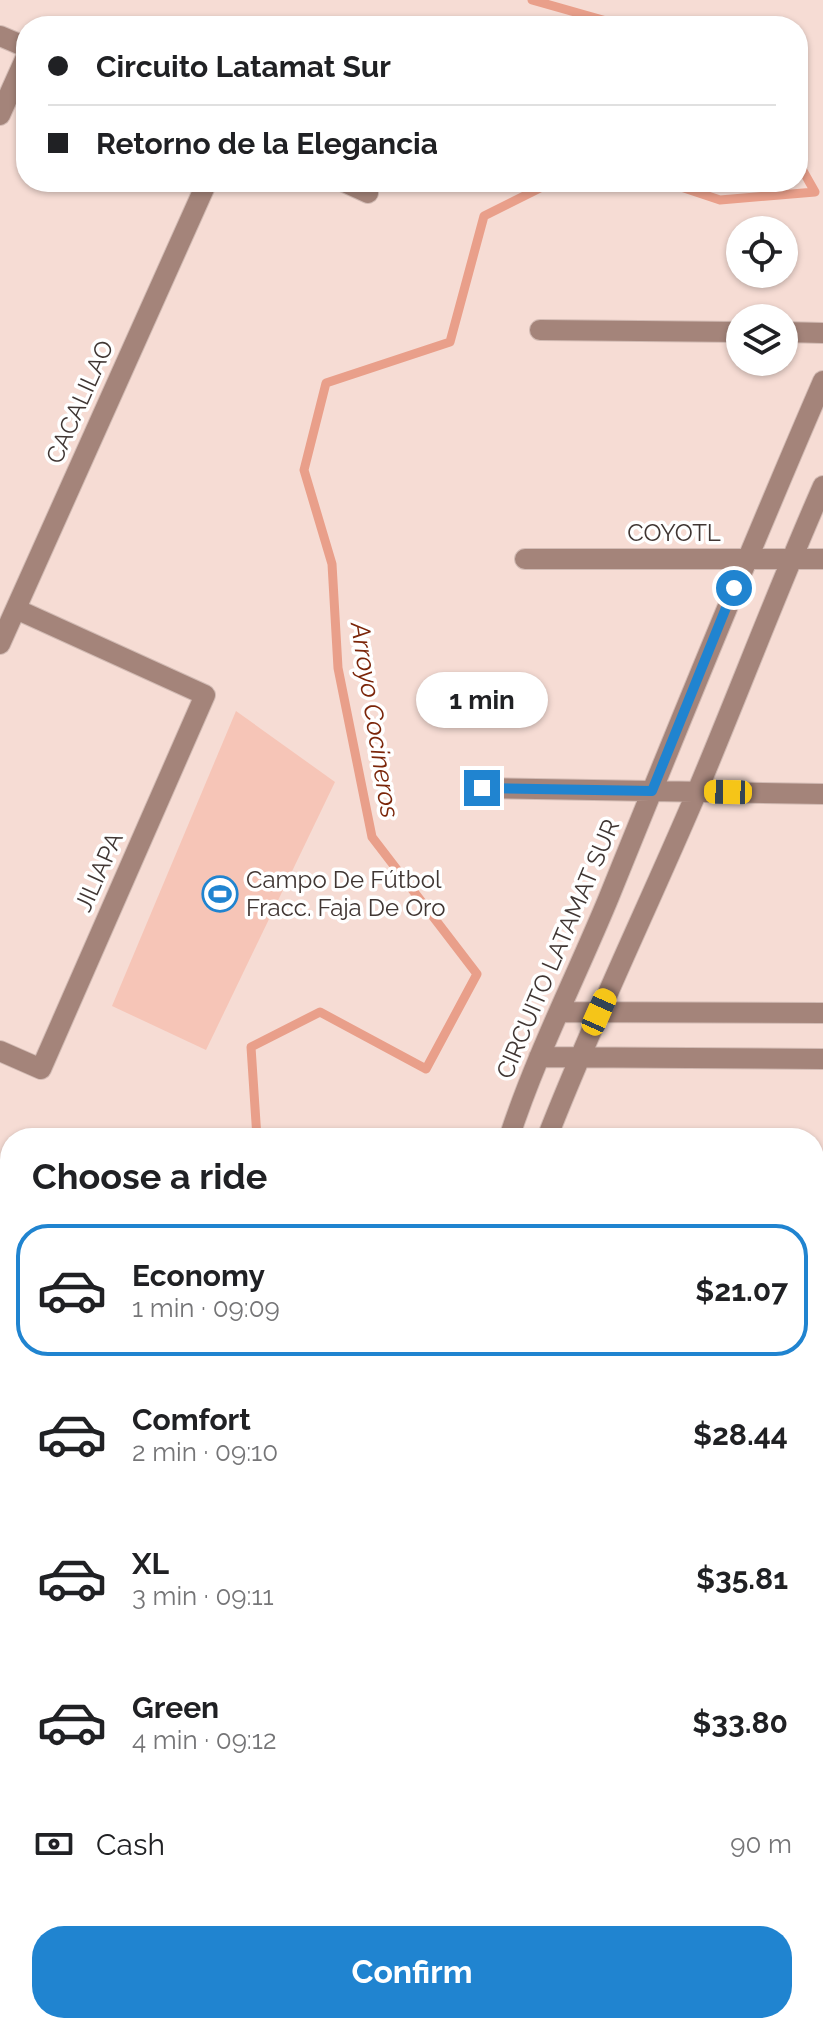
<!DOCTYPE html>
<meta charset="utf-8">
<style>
body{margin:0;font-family:Raleway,sans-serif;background:#f2f2f2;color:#202124;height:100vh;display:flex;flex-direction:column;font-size:30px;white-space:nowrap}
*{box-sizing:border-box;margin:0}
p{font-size:26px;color:#757577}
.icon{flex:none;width:44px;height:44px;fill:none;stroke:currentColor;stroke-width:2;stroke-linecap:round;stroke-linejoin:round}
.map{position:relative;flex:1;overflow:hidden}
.panel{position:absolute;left:0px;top:1128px;width:824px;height:906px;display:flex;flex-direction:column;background:#fff;border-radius:32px 32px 0 0;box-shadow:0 2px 6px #0004}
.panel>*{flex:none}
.guide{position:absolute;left:16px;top:16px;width:792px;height:176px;border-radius:32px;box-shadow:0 2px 6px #0004;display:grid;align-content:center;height:176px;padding:0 32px;background:#fff}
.fabs{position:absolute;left:726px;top:216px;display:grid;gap:16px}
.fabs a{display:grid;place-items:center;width:72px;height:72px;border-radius:50%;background:#fff;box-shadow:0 2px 6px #0004;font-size:40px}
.end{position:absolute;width:36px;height:36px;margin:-18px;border:10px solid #2084d0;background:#fff;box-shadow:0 0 0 4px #fff}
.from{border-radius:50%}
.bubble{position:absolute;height:56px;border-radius:28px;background:#fff;box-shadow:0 2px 6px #0004;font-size:26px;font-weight:700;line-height:56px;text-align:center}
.car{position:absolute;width:24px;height:48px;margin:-24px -12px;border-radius:10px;box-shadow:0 0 6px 2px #0007;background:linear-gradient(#f5c518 24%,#345 0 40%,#f5c518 0 76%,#345 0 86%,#f5c518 0)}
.guide b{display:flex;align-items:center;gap:28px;height:76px;font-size:30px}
.guide b+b{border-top:2px solid #e0e0e0}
.guide i{width:20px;height:20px;background:#202124}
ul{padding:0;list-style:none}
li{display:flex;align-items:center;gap:24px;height:132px;margin:0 16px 12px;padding:0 16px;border:4px solid transparent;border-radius:32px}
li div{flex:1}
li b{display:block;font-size:30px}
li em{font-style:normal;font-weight:700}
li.selected{border-color:#2084d0}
li>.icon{width:72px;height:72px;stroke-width:1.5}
h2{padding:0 32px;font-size:36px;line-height:96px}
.pay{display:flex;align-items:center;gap:20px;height:88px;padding:0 32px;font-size:30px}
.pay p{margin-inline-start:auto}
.action{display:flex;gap:16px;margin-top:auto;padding:16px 32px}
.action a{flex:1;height:92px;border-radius:32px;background:#2084d0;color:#fff;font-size:32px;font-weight:700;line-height:92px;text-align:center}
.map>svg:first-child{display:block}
</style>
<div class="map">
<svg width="823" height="2033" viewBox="0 0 823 2033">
<rect width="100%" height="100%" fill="#f6dcd4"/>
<path fill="#f6c5b7" d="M 236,711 L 335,782 L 206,1050 L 112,1006 Z"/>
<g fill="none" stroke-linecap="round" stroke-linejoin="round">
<path stroke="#e99f8a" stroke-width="9" d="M 532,0 L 624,26
M 666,182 L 720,200 L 815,192 L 798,162
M 257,1138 L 251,1047 L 320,1012 L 426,1069 L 477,974 L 372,837 L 338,668 L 332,564 L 304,470 L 326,383 L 450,342 L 484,216 L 552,182
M 120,2033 L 123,2024"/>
<defs>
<path id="minor" d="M 0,36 L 26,47
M 0,115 L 26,57
M 344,182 L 368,193
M 540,330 L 740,332
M 784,332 L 823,333
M 525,559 L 823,559
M 0,644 L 207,182
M 482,788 L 823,794
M 559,1012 L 823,1013
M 0,1051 L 41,1069 L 205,695 L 16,609
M 539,1057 L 823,1059
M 509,1138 C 536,1055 576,977 609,897 C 679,724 749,552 823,381
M 547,1138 C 592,1022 647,909 696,794 C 739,692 778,588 823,486
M 0,1277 L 10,1282
M 814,1287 L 823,1287
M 0,1501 L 10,1506
M 814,1520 L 823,1520
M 814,1740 L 823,1740
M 814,1986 L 823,1986
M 329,2033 L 330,2024
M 362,2033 L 363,2024"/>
</defs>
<use href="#minor" stroke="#d2bbb4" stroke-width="22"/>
<use href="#minor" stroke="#a4847a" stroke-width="20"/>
</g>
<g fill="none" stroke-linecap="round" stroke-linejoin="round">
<path stroke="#2084d0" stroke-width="10" d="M 482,788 L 652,791 L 734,588"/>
</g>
<defs>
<symbol id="stadium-ring" viewBox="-11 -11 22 22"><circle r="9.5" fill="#fff" stroke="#2084d0" stroke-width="1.5"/><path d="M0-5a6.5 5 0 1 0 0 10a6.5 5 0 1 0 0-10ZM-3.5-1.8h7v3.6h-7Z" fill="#2084d0"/></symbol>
</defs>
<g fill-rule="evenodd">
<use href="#stadium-ring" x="200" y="874" width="40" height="40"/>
</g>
<g text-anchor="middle" stroke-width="7" stroke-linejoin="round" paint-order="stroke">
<g font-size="24" fill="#403633" stroke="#fff">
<text transform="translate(80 402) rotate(-66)" y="8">CACALILAO</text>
<text x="674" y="541">COYOTL</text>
<text transform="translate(99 872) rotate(-66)" y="8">JILIAPA</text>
<text transform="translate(558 949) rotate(-67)" y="8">CIRCUITO LATAMAT SUR</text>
</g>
<g font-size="24" fill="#403633" stroke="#fff" text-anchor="start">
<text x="246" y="888">Campo De Fútbol<tspan x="246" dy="28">Fracc. Faja De Oro</tspan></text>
</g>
<g font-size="26" font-style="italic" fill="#7b2509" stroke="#fff">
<text transform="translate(375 720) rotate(81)" y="9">Arroyo Cocineros</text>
</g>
</g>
</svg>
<div class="fabs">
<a><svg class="icon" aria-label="locate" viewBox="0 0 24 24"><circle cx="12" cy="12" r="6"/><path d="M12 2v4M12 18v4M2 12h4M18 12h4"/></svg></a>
<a><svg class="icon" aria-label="layers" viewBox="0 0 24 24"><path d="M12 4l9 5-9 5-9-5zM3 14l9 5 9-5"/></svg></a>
</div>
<i class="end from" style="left:734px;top:588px"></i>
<i class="end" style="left:482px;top:788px"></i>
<div class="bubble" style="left:416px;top:672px;width:132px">1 min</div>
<i class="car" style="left:728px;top:792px;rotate:271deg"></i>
<i class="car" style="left:599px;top:1012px;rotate:24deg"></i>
<div class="guide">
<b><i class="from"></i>Circuito Latamat Sur</b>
<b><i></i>Retorno de la Elegancia</b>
</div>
<section class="panel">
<h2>Choose a ride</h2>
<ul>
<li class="selected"><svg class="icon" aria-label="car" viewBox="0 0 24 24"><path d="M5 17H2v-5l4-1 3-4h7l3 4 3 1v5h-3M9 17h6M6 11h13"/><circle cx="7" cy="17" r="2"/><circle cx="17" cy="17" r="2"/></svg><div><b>Economy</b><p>1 min · 09:09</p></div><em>$21.07</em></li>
<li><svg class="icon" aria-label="car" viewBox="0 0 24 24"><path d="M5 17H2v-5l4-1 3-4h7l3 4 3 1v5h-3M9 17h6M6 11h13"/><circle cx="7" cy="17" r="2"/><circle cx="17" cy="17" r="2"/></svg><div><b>Comfort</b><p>2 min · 09:10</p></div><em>$28.44</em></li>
<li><svg class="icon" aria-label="car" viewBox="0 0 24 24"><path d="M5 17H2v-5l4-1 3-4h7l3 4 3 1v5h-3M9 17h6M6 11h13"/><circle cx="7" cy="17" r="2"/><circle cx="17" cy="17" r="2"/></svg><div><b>XL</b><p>3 min · 09:11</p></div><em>$35.81</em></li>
<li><svg class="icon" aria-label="car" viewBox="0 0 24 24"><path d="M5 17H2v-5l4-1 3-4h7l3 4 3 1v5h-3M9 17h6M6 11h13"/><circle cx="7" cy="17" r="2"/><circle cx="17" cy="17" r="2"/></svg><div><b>Green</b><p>4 min · 09:12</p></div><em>$33.80</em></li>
</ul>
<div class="pay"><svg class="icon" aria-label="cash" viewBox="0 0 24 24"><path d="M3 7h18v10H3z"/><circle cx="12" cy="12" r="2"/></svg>Cash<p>90 m</p></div>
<div class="action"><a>Confirm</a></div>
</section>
</div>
